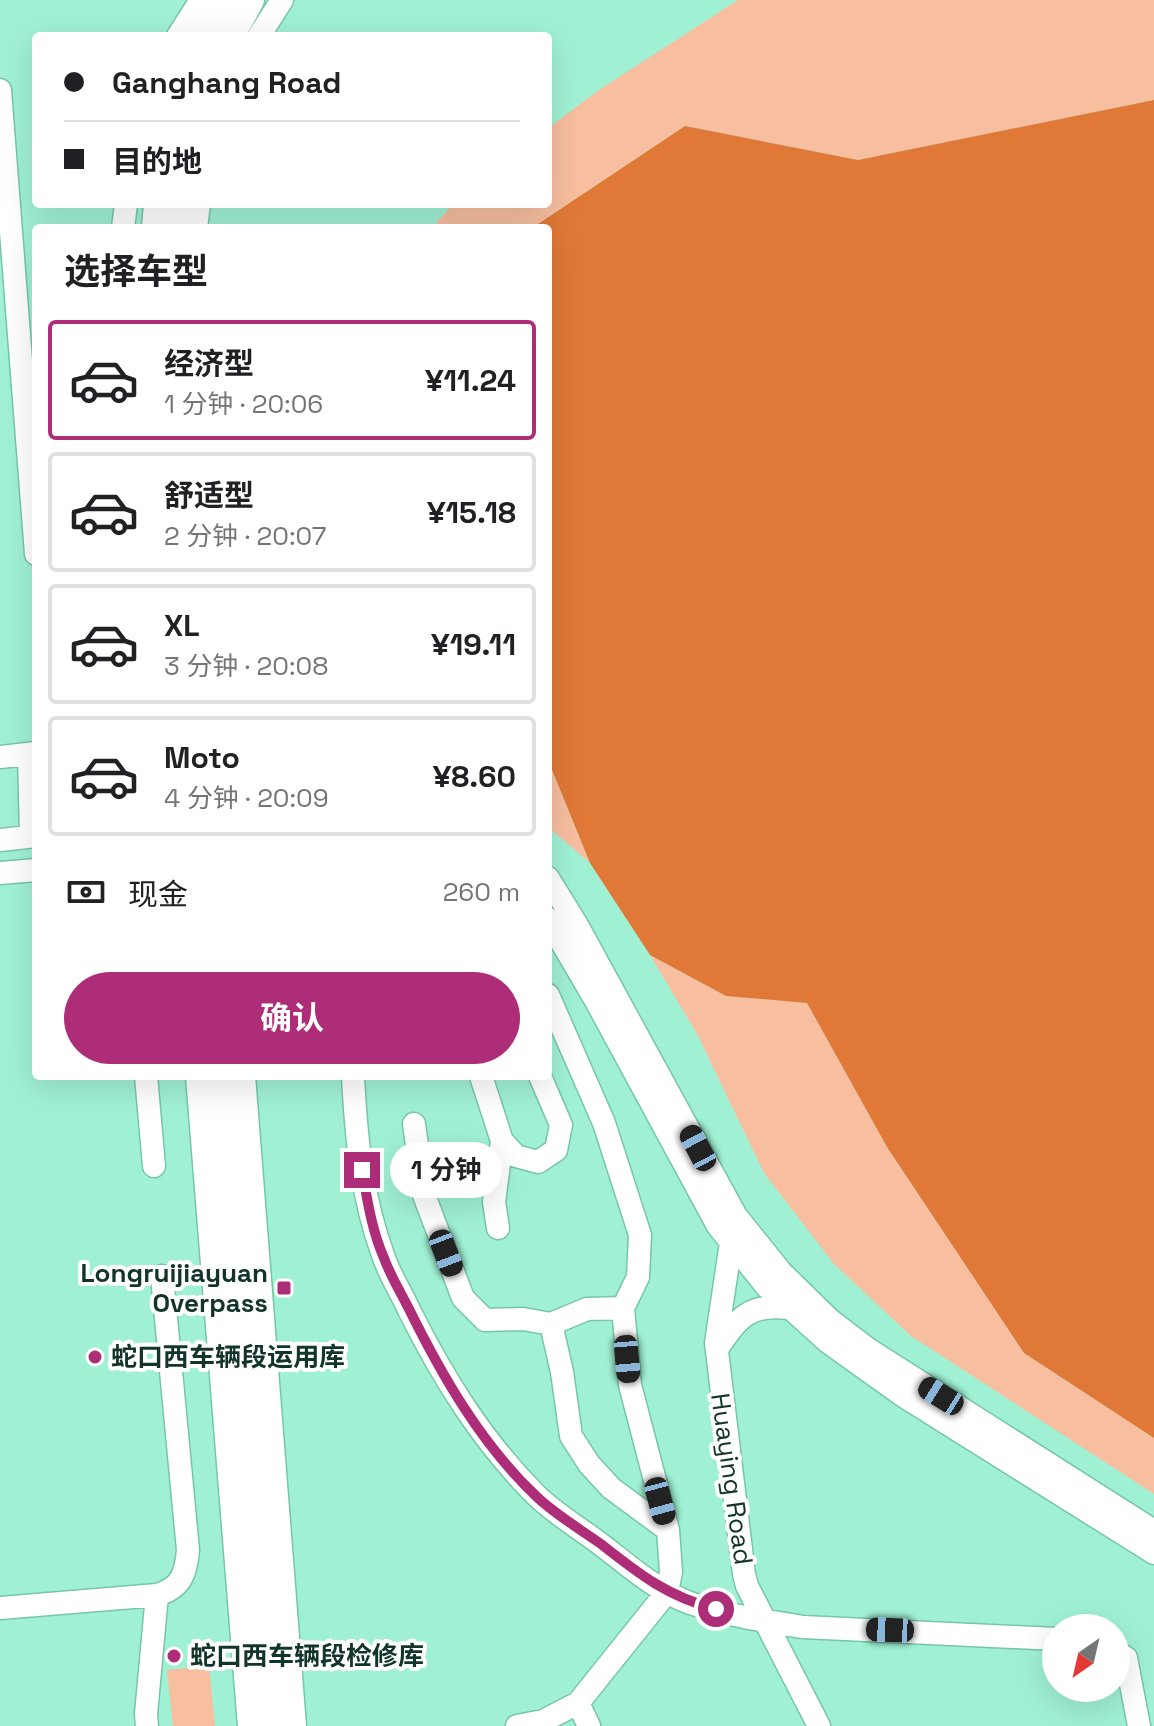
<!DOCTYPE html>
<html lang="zh">
<meta charset="utf-8">
<style>
body{margin:0;font-family:"Space Grotesk","Noto Sans SC",sans-serif;background:#f2f2f2;color:#202124;height:100vh;display:flex;flex-direction:column;font-size:30px;white-space:nowrap}
*{box-sizing:border-box;margin:0}
p{font-size:26px;color:#757577}
.icon{flex:none;width:44px;height:44px;fill:none;stroke:currentColor;stroke-width:2;stroke-linecap:round;stroke-linejoin:round}
.map{position:relative;flex:1;overflow:hidden}
.panel{position:absolute;left:32px;top:224px;width:520px;height:856px;display:flex;flex-direction:column;background:#fff;border-radius:8px;box-shadow:0 8px 32px #0002}
.panel>*{flex:none}
.banner{position:absolute;left:32px;top:32px;width:520px;height:176px;border-radius:8px;box-shadow:0 8px 32px #0002;display:grid;align-content:center;height:176px;padding:0 32px;background:#fff}
.needle{width:52px;rotate:214deg}
.fabs{position:absolute;left:1042px;top:1614px;display:grid;gap:16px}
.fabs a{display:grid;place-items:center;width:88px;height:88px;border-radius:50%;background:#fff;box-shadow:0 8px 32px #0002;font-size:40px}
.end{position:absolute;width:36px;height:36px;margin:-18px;border:10px solid #ae2d78;background:#fff;box-shadow:0 0 0 4px #fff}
.from{border-radius:50%}
.bubble{position:absolute;height:56px;border-radius:28px;background:#fff;box-shadow:0 8px 32px #0002;font-size:26px;font-weight:700;line-height:56px;text-align:center}
.car{position:absolute;width:24px;height:48px;margin:-24px -12px;border-radius:10px;box-shadow:0 0 6px 2px #0007;background:linear-gradient(#222 24%,#8ab4d8 0 40%,#222 0 76%,#8ab4d8 0 86%,#222 0)}
.banner b{display:flex;align-items:center;gap:28px;height:76px;font-size:30px}
.banner b+b{border-top:2px solid #e0e0e0}
.banner i{width:20px;height:20px;background:#202124}
ul{padding:0;list-style:none}
li{display:flex;align-items:center;gap:24px;height:120px;margin:0 16px 12px;padding:0 16px;border:4px solid #e0e0e0;border-radius:8px}
li div{flex:1}
li b{display:block;font-size:30px}
li em{font-style:normal;font-weight:700}
li.on{border-color:#ae2d78}
li>.icon{width:72px;height:72px;stroke-width:1.5}
h2{padding:0 32px;font-size:36px;line-height:96px}
.pay{display:flex;align-items:center;gap:20px;height:88px;padding:0 32px;font-size:30px}
.pay p{margin-inline-start:auto}
.primary-button{display:flex;gap:16px;margin-top:auto;padding:16px 32px}
.primary-button a{flex:1;height:92px;border-radius:48px;background:#ae2d78;color:#fff;font-size:32px;font-weight:700;line-height:92px;text-align:center}
.map>svg:first-child{display:block}
</style>
<div class="map">
<svg width="1154" height="1726" viewBox="0 0 1154 1726">
<rect width="100%" height="100%" fill="#a0f1d4"/>
<path fill="#f7be9f" d="M 738,0 L 1154,0 L 1154,100 L 858,160 L 685,126 L 532,228 L 432,228 L 453,204 L 548,204 L 548,128 L 599,90 Z
M 548,760 L 590,863 L 548,827 Z
M 650,955 L 726,996 L 807,1003 L 887,1147 L 1024,1353 L 1154,1438 L 1154,1494 L 911,1336 L 834,1264 L 764,1173 L 697,1034 Z
M 209,1666 L 215,1726 L 173,1726 L 167,1670 Z"/>
<path fill="#e07837" d="M 1154,100 L 1154,1438 L 1024,1353 L 887,1147 L 807,1003 L 726,996 L 650,955 L 590,863 L 548,760 L 548,228 L 532,228 L 685,126 L 858,160 Z"/>
<g fill="none" stroke-linecap="round" stroke-linejoin="round">
<defs>
<path id="minor" d="M 178,36 L 201,0
M 259,36 L 282,0
M 0,90 L 36,554
M 123,228 L 126,204
M 196,228 L 199,204
M 29,754 L 31,836
M 0,757 L 36,753
M 0,840 L 36,836
M 0,873 L 36,870
M 548,878 L 577,925 L 736,1216 L 781,1272 L 830,1320 L 868,1349 L 1154,1531
M 548,919 L 596,1001 L 718,1226 L 767,1287 L 828,1342 L 905,1397 L 1154,1553
M 146,1076 L 154,1166
M 197,1076 L 249,1726
M 353,1076 C 356,1137 362,1198 383,1255 C 389,1274 401,1292 409,1310 C 443,1378 482,1441 536,1495 C 554,1513 578,1527 599,1543 C 627,1564 656,1591 690,1603 C 726,1615 765,1621 803,1627 L 1056,1639
M 481,1076 L 502,1141 L 516,1156 L 538,1162 L 556,1150 L 561,1125 L 540,1076
M 414,1124 L 424,1195 L 463,1298 L 485,1320 L 523,1319 L 551,1324 L 562,1372 L 571,1436 L 589,1464 L 611,1488 L 668,1530
M 498,1228 L 494,1202 L 502,1141
M 732,1236 L 716,1343 L 744,1574 L 747,1586 L 819,1726
M 551,1324 L 587,1309 L 623,1308
M 717,1349 C 738,1318 749,1303 789,1308
M 0,1608 L 157,1595 C 181,1588 186,1574 188,1550 L 162,1276
M 1116,1652 L 1126,1658 L 1139,1726
M 578,1703 L 589,1726
M 147,1726 L 146,1714 L 157,1595
M 517,1726 L 543,1721 L 578,1703 L 667,1592 L 671,1572 L 668,1530 L 630,1385 L 623,1308 L 638,1277 L 640,1235 L 604,1123 L 548,995"/>
<path id="major" d="M 203,36 L 222,0
M 230,36 L 250,0
M 156,228 L 158,204
M 177,228 L 180,204
M 214,1076 L 269,1726
M 241,1076 L 292,1726"/>
</defs>
<use href="#minor" stroke="#76c6aa" stroke-width="25"/>
<use href="#major" stroke="#76c6aa" stroke-width="31"/>
<use href="#minor" stroke="#fff" stroke-width="22"/>
<use href="#major" stroke="#fff" stroke-width="28"/>
</g>
<g fill="none" stroke-linecap="round" stroke-linejoin="round">
<path stroke="#ae2d78" stroke-width="10" d="M 362,1170 C 367,1199 372,1231 384,1258 C 390,1275 400,1291 408,1307 C 442,1376 481,1444 537,1497 C 556,1515 580,1529 601,1544 C 639,1574 668,1597 716,1609"/>
</g>
<g fill="#ae2d78" stroke="#fefefe" stroke-width="3">
<rect x="276" y="1280" width="16" height="16" rx="4"/>
<circle cx="95" cy="1357" r="8"/>
<circle cx="174" cy="1656" r="8"/>
</g>
<g text-anchor="middle" stroke-width="8" stroke-linejoin="round" paint-order="stroke">
<g font-size="26" font-weight="bold" fill="#12342a" stroke="#fefefe" text-anchor="start">
<text x="268" y="1282" text-anchor="end">Longruijiayuan<tspan x="268" dy="30">Overpass</tspan></text>
<text x="111" y="1366">蛇口西车辆段运用库</text>
<text x="190" y="1665">蛇口西车辆段检修库</text>
</g>
<g font-size="26" fill="#12342a" stroke="#fefefe">
<text transform="translate(732 1479) rotate(82)" y="9">Huaying Road</text>
</g>
</g>
</svg>
<div class="fabs">
<a><svg class="needle" viewBox="-14 -14 28 28"><path d="M0-13l5 13h-10z" fill="#e53935"/><path d="M0 13l5-13h-10z" fill="#757577"/></svg></a>
</div>
<i class="end from" style="left:716px;top:1609px"></i>
<i class="end" style="left:362px;top:1170px"></i>
<div class="bubble" style="left:390px;top:1142px;width:112px">1 分钟</div>
<i class="car" style="left:698px;top:1148px;rotate:332deg"></i>
<i class="car" style="left:446px;top:1253px;rotate:159deg"></i>
<i class="car" style="left:627px;top:1359px;rotate:175deg"></i>
<i class="car" style="left:941px;top:1396px;rotate:302deg"></i>
<i class="car" style="left:660px;top:1501px;rotate:165deg"></i>
<i class="car" style="left:890px;top:1630px;rotate:272deg"></i>
<div class="banner">
<b><i class="from"></i>Ganghang Road</b>
<b><i></i>目的地</b>
</div>
<section class="panel">
<h2>选择车型</h2>
<ul>
<li class="on"><svg class="icon" aria-label="car" viewBox="0 0 24 24"><path d="M5 17H2v-5l4-1 3-4h7l3 4 3 1v5h-3M9 17h6M6 11h13"/><circle cx="7" cy="17" r="2"/><circle cx="17" cy="17" r="2"/></svg><div><b>经济型</b><p>1 分钟 · 20:06</p></div><em>¥11.24</em></li>
<li><svg class="icon" aria-label="car" viewBox="0 0 24 24"><path d="M5 17H2v-5l4-1 3-4h7l3 4 3 1v5h-3M9 17h6M6 11h13"/><circle cx="7" cy="17" r="2"/><circle cx="17" cy="17" r="2"/></svg><div><b>舒适型</b><p>2 分钟 · 20:07</p></div><em>¥15.18</em></li>
<li><svg class="icon" aria-label="car" viewBox="0 0 24 24"><path d="M5 17H2v-5l4-1 3-4h7l3 4 3 1v5h-3M9 17h6M6 11h13"/><circle cx="7" cy="17" r="2"/><circle cx="17" cy="17" r="2"/></svg><div><b>XL</b><p>3 分钟 · 20:08</p></div><em>¥19.11</em></li>
<li><svg class="icon" aria-label="car" viewBox="0 0 24 24"><path d="M5 17H2v-5l4-1 3-4h7l3 4 3 1v5h-3M9 17h6M6 11h13"/><circle cx="7" cy="17" r="2"/><circle cx="17" cy="17" r="2"/></svg><div><b>Moto</b><p>4 分钟 · 20:09</p></div><em>¥8.60</em></li>
</ul>
<div class="pay"><svg class="icon" aria-label="cash" viewBox="0 0 24 24"><path d="M3 7h18v10H3z"/><circle cx="12" cy="12" r="2"/></svg>现金<p>260 m</p></div>
<div class="primary-button"><a>确认</a></div>
</section>
</div>
